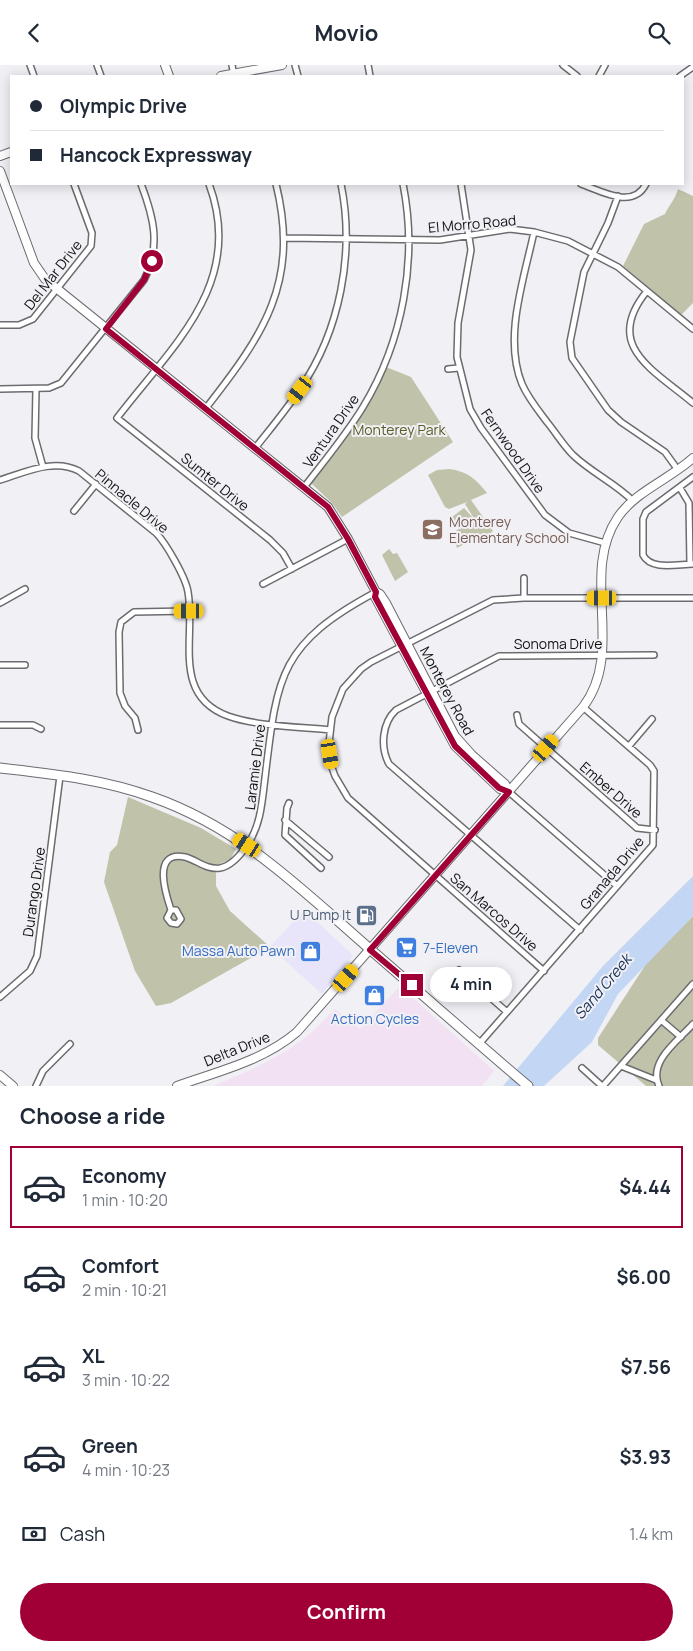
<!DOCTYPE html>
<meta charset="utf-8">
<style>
body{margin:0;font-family:Manrope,sans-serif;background:#f2f2f3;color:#1f2937;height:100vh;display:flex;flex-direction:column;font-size:19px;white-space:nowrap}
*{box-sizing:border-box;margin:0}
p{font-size:16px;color:#747a83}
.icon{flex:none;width:28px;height:28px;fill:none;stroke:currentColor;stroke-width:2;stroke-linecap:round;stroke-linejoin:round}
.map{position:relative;height:1021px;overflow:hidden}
.details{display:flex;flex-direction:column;background:#fff;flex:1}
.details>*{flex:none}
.guide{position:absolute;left:10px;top:10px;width:674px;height:110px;border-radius:0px;box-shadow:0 2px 12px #0003;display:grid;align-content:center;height:110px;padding:0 20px;background:#fff}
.end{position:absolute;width:22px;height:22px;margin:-11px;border:6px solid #a10037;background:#fff;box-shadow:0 0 0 2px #fff}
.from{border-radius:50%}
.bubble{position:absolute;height:35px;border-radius:18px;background:#fff;box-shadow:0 2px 12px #0003;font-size:16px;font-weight:700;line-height:35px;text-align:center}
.car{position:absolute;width:15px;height:30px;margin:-15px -8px;border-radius:6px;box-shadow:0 0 4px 1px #0007;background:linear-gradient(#f5c518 24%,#345 0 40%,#f5c518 0 76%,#345 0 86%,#f5c518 0)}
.guide b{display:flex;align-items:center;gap:18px;height:48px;font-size:19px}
.guide b+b{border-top:1px solid #e0e1e3}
.guide i{width:12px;height:12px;background:#1f2937}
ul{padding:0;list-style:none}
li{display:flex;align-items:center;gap:15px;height:82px;margin:0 10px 8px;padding:0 10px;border:2px solid transparent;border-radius:0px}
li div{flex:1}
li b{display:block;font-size:19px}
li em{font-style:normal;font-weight:700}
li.on{border-color:#a10037}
li>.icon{width:45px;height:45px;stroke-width:1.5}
h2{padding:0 20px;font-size:22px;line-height:60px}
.pay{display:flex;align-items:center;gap:12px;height:55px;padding:0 20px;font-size:19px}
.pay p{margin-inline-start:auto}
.cta{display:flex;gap:10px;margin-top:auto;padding:10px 20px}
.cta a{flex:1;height:58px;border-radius:30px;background:#a10037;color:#fff;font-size:20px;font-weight:700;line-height:58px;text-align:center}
header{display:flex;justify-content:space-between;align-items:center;height:65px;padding:0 20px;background:#fff;font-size:22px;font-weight:700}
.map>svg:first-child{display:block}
</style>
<header><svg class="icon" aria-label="back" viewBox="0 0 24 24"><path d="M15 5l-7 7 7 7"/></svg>Movio<svg class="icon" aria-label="search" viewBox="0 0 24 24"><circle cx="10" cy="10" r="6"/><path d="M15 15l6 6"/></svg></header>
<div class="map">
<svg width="693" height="1021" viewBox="0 0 693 1021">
<rect width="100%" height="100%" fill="#f0f0f5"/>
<path fill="#e8e4fa" d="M 304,845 L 353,890 L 322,929 L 270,882 Z"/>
<path fill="#f2e1f2" d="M 400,921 L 494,1006 L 482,1021 L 214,1021 L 255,1003 L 288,985 L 310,969 L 335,944 L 360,964 Z"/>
<path fill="#c1c2aa" d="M 678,124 L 693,131 L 693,238 L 681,250 L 623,201 L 644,159 L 665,149 C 669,140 675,135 678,124 Z
M 386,302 L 411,312 L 453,377 L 342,452 L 332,438 L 312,419 L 312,416 L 356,360 Z
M 449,404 C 467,406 476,414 487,428 L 471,435 L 493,466 L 487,471 L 483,469 L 457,483 L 452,469 L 460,463 L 452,452 L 464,443 L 475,455 L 465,439 L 467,437 L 449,444 L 445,442 L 428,410 L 437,405 Z
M 389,484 L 393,489 L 397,488 L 408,507 L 395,516 L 382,490 Z
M 128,732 L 201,763 L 236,784 L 230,795 L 216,800 L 216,821 L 230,846 L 270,882 L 171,938 L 156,941 L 135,906 L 104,817 L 110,787 L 117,780 Z
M 693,851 L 693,1021 L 646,1021 L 598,980 L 598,973 L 648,896 Z"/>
<path fill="#c3d7f4" d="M 693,811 L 693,851 L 618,929 L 592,977 L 544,1021 L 503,1021 L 603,901 Z"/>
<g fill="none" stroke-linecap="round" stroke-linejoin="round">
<defs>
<path id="street" d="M 30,0 L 34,11
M 97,0 L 101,11
M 232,0 L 234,11
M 295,0 L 298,11
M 368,0 L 370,11
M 563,0 L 577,11
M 599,11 L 605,0
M 680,11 L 693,2
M 209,119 C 246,218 172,281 117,353 L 270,475 L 283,488 L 292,504
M 461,119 L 471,185 L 458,258 L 457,292 L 470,344 L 481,363 L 545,450 L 569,468 L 605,478
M 581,119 C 601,126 633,145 646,119
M 618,131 L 608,158 L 584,207 L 570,277 L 572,293 L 608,345 L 621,357 L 665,387 L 678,405
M 534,167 C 524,214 503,273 522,319 C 528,333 538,345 547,357 C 556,368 563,380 573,390 C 592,408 615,418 633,436
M 284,173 L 440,175 L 510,164 L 534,167 L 568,176 L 618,202 L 693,264
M 647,226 C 602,281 654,305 693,338
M 0,260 L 19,260 L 33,254 L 91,181 L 92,168 L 74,119
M 448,304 L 459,303
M 0,324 L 49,323 L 61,318 L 144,215 C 161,181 154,153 141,119
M 36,324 L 35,373 L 43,402
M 206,343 C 264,269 300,217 276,119
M 256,382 C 271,363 287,344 300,324 C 340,266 355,188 341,119
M 693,412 L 646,447 L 643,454 L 643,490 C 651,506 678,499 693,499
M 0,415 C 26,407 54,393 79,406 L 156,468 C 166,478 186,513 188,527 C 196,572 171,630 228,651 C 255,661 301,662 330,665
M 305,421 C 325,395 346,370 363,342 C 403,276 418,194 403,119
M 680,423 L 689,438 L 690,499
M 74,446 L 96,419
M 524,513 L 524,533
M 263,519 L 348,474
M 0,538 L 25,524
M 0,600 L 25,600
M 517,650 L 519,659 L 637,763 L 655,765
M 0,660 L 33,660 L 41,664
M 138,665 L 135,653 L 125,641 L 120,628 L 119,567 L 121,557 L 134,547 L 189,546
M 629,681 L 652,654
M 509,727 L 617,821
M 289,738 L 287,743 L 285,770 L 321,803
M 285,755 L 329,792
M 171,845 L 167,853 L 171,858 L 177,859 L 181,854 L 176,845 L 171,845 C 166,830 151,785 185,792 C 197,795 206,805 220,803 C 232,801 242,788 248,779 C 261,759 262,737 265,713 C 277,611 279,579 376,527
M 580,865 L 389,699 C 380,682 382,658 396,645 L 499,591 L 654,590
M 459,905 L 507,947
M 544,906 L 348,733 L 335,711 L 331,700 L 329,678 L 332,652 L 343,624 L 361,604 L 371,597 L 493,535 L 524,533 L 693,533
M 0,932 L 30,906 L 37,891 L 60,711
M 661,955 L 681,972
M 479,979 L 653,780 L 654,706 L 650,700 L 583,642
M 621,1001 L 656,1015
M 582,1003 L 602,1021
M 36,1021 L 43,1006 L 70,979
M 603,1021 L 693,919
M 659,1021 C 648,996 678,976 693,959"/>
<path id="secondary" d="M 165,0 L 169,11
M 221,11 L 282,0
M 0,91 L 11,87
M 0,106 L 34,198 L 45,214 L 328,442 L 348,474 L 376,527 L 375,532 L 455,681 L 500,724 L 509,727
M 376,527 L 380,529 L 386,538 L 455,671 L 472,690 L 505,719 L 509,727
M 0,1010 L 13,1021
M 177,1021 C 219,1006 263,996 297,967 L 583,642 C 626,586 579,509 618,452 C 636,426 670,414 693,393"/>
<path id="primary" d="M 0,703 C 52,709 103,714 152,732 C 241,763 301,824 371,885 C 423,930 475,976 528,1021"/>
</defs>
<use href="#street" stroke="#6c6c70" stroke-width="8"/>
<use href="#secondary" stroke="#6c6c70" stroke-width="10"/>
<use href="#primary" stroke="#6c6c70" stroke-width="11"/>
<use href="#street" stroke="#fff" stroke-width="5"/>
<use href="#secondary" stroke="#fff" stroke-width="8"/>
<use href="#primary" stroke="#fff" stroke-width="9"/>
</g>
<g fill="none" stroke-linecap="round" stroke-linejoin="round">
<path stroke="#a10037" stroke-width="6" d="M 152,196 L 144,215 L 106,264 L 328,442 L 348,474 L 376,527 L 375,532 L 455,681 L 499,723 L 509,727 L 370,885 L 412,920"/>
</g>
<defs>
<symbol id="school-square" viewBox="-11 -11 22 22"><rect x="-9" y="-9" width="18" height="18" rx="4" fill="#8d6e63" stroke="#f0f0f5"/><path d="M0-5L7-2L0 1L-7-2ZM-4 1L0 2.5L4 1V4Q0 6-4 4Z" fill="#fff"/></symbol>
<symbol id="fuel-square" viewBox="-11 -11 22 22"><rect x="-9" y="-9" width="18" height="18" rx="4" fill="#5c6f8a" stroke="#f0f0f5"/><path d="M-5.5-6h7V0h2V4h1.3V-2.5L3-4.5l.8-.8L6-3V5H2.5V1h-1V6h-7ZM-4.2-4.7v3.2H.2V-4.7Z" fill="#fff"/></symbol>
<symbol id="supermarket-square" viewBox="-11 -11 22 22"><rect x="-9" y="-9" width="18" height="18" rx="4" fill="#3f7fe0" stroke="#f0f0f5"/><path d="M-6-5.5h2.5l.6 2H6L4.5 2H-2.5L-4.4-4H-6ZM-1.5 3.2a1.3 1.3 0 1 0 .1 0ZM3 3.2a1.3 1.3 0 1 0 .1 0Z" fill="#fff"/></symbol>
<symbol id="shop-square" viewBox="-11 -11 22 22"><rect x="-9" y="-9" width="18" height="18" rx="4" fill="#3f7fe0" stroke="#f0f0f5"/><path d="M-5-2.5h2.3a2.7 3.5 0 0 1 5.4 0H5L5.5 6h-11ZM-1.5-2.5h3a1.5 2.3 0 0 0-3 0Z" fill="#fff"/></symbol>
</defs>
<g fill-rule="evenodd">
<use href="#school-square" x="420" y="452" width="25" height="25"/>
<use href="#fuel-square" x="354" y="838" width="25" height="25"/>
<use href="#supermarket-square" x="394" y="870" width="25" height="25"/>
<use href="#shop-square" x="298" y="874" width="25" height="25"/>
<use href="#shop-square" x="362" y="918" width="25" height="25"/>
</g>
<g text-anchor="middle" stroke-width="4" stroke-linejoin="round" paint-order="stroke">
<g font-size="14" fill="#121214" stroke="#f0f0f5">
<text transform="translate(472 159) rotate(-5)" y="5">El Morro Road</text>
<text transform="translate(53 210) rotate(-52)" y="5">Del Mar Drive</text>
<text transform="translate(331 366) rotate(-55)" y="5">Ventura Drive</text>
<text transform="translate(513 386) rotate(55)" y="5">Fernwood Drive</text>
<text transform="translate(215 417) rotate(39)" y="5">Sumter Drive</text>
<text transform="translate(132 436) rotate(40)" y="5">Pinnacle Drive</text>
<text x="558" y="584">Sonoma Drive</text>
<text transform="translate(447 626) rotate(62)" y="5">Monterey Road</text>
<text transform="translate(255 702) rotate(-83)" y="5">Laramie Drive</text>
<text transform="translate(611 725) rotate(41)" y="5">Ember Drive</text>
<text transform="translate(612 808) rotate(-50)" y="5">Granada Drive</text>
<text transform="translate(34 827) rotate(-82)" y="5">Durango Drive</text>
<text transform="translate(494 847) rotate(41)" y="5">San Marcos Drive</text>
<text transform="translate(237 984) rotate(-22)" y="5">Delta Drive</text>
</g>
<g font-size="14" fill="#5a5b24" stroke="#f0f0f5">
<text x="399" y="370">Monterey Park</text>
</g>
<g font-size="14" fill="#785e54" stroke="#f0f0f5" text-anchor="start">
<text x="449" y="462">Monterey<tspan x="449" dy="16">Elementary School</tspan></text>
</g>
<g font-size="14" fill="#4e5e75" stroke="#f0f0f5" text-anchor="end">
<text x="351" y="855">U Pump It</text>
</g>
<g font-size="14" fill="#366cbe" stroke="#f0f0f5" text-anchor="start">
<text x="423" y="888">7-Eleven</text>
<text x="295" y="891" text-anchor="end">Massa Auto Pawn</text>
<text x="375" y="959" text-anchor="middle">Action Cycles</text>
</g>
<g font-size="15" font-style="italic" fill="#153056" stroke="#f0f0f5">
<text transform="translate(603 922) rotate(-50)" y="5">Sand Creek</text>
</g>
</g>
</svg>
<i class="end from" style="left:152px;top:196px"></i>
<i class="end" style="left:412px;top:920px"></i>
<div class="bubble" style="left:430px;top:902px;width:82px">4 min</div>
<i class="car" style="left:300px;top:325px;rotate:217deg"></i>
<i class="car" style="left:602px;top:533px;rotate:270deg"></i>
<i class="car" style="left:189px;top:546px;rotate:270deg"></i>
<i class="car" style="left:546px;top:683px;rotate:41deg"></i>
<i class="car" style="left:330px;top:689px;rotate:171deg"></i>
<i class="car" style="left:247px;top:780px;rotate:303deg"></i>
<i class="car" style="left:346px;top:913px;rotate:41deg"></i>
<div class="guide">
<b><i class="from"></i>Olympic Drive</b>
<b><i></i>Hancock Expressway</b>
</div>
</div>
<section class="details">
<h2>Choose a ride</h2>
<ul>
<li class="on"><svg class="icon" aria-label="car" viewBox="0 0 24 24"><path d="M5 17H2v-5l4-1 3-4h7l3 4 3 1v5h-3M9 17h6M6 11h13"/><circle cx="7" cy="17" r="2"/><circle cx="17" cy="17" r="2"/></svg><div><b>Economy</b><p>1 min · 10:20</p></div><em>$4.44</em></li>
<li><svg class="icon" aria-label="car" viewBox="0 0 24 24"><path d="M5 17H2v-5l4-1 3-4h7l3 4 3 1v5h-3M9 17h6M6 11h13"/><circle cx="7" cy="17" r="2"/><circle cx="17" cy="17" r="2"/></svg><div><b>Comfort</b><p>2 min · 10:21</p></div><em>$6.00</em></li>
<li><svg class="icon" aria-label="car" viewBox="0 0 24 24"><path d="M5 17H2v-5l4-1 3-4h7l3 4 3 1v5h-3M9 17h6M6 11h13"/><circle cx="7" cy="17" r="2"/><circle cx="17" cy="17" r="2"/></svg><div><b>XL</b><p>3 min · 10:22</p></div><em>$7.56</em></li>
<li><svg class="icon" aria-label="car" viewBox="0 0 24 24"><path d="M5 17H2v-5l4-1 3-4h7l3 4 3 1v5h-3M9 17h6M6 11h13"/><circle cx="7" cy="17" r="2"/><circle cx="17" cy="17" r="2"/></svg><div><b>Green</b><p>4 min · 10:23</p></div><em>$3.93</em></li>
</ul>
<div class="pay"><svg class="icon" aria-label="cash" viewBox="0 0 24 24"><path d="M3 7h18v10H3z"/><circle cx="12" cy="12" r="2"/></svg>Cash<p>1.4 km</p></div>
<div class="cta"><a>Confirm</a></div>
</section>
